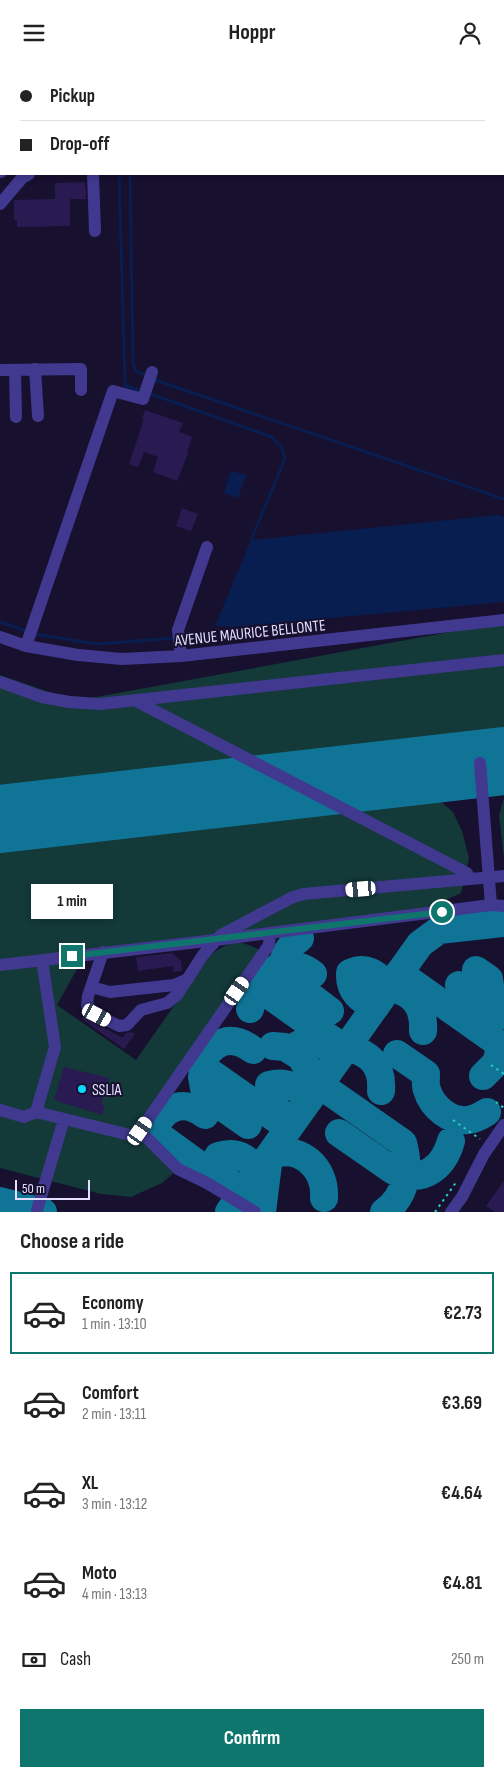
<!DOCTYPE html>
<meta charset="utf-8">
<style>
body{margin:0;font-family:"Sofia Sans Condensed",sans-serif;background:#f6f6f6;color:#222;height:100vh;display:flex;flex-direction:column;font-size:19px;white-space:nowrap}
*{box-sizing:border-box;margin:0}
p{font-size:16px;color:#767676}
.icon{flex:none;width:28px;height:28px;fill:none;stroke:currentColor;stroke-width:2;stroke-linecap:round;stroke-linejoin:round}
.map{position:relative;height:1147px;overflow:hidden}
.drawer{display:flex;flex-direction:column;background:#fff;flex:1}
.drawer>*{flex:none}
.guide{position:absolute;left:0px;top:0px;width:505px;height:110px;box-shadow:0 2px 8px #0003;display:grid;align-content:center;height:110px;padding:0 20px;background:#fff}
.scale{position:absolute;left:15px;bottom:12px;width:75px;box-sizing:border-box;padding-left:5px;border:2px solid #e4deff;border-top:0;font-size:14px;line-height:18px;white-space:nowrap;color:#e4deff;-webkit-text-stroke:4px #17102f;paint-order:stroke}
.end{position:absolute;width:22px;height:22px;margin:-11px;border:6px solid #0f766e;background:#fff;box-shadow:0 0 0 2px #fff}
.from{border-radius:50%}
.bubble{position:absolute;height:35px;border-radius:0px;background:#fff;box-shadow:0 2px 8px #0003;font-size:16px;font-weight:700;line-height:35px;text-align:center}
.car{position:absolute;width:15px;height:30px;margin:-15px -8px;border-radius:6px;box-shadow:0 0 4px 1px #0007;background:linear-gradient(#fff 24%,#345 0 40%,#fff 0 76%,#345 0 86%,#fff 0)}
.guide b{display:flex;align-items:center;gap:18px;height:48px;font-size:19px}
.guide b+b{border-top:1px solid #e0e0e0}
.guide i{width:12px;height:12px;background:#222}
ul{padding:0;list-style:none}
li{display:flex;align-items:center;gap:15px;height:82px;margin:0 10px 8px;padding:0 10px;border:2px solid transparent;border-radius:0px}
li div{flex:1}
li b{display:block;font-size:19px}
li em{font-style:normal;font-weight:700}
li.selected{border-color:#0f766e}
li>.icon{width:45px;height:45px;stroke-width:1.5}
h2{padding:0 20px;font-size:22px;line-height:60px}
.pay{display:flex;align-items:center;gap:12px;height:55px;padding:0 20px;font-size:19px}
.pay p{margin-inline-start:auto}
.cta{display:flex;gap:10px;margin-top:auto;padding:10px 20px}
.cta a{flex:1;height:58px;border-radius:0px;background:#0f766e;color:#fff;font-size:20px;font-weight:700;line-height:58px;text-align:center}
header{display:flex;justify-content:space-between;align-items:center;height:65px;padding:0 20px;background:#fff;font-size:22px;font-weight:700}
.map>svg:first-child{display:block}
</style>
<header><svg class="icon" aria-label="menu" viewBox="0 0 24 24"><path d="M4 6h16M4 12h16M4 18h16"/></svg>Hoppr<svg class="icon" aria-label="person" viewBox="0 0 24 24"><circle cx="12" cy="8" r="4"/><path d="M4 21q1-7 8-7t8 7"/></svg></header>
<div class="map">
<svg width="504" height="1147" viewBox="0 0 504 1147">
<rect width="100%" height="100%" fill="#17102f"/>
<path fill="#133939" d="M 504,557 L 504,681 L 0,738 L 0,610 L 58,630 L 91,633 Z
M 402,727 L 428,732 L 440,736 L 453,747 L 462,766 L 469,793 L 461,828 L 421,846 L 87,886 L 57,940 L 136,995 L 208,892 C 229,876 236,873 260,885 L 135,1064 L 176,1106 L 162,1118 L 131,1132 L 101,1129 L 0,1103 L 0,769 L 344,729 L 345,732 Z
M 504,733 L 504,793 L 499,750 Z"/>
<path fill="#081e50" d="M 231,406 L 246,410 L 238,433 L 224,428 Z
M 497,450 L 504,452 L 504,537 L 232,562 L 215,561 L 251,475 Z"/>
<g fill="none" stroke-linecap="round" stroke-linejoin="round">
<path stroke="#081e50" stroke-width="3" d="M 116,0 L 116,1
M 119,109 L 125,320 L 142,326
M 130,109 L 133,297 L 136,306 L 147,311
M 152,314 L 504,434
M 148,328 L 272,372 L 282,383 L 285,394 L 251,475
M 0,557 L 29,567
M 34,569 L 97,579 L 177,573"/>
<path stroke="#107497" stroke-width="28" d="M 476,905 L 489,914 C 491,929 493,938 504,950
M 399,908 L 501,980 L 496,998 L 483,1011
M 313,909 C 293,893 268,898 262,925 L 345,984
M 287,914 C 278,897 286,884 300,873
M 459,920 L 501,950
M 376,941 C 360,936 349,926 350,908 C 367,900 377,910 388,920 C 392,923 398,924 403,927 C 419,934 424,950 423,966
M 250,944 C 252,934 256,928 264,922 C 285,906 313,934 330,946
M 273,981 L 285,982 L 298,990
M 346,982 C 370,988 383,1000 381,1026
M 253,985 C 231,968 211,976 201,1001 L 289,1063
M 397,989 L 426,1009 C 426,1015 425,1020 427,1025 C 432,1042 450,1057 468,1055 C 475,1054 481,1051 487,1047
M 202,1012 L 204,1023 L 211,1034 L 248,1060
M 325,1012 C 307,1007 301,998 299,979 C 315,974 325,978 336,990
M 320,1020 L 403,1078 C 410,1103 407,1131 384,1147
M 205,1050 C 183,1033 162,1042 154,1067 L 241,1130
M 291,1053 C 275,1049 271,1035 269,1020 C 287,1015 297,1022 309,1035
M 339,1068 C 352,1077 365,1086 378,1095 C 384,1099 391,1105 398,1108 C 425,1118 444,1101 451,1076
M 269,1091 C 299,1078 326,1102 324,1133
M 234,1121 C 223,1113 219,1104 218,1091 C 237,1085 247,1092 258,1107
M 0,1136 L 43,1147
M 229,1147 L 420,879 L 439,865 L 504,858
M 262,1147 L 268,1099 L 270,1094"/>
<path stroke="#107497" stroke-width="68" d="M 0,754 L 504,696"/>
</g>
<path fill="#291b51" d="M 85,117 L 86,134 L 70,134 L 70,161 L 17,162 L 17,155 L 14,155 L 14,135 L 55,134 L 55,118 Z
M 145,345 L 183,358 L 179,367 L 192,372 L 187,388 L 188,389 L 177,416 L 153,407 L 158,392 L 144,387 L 138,402 L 129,399 L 144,354 L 142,354 Z
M 182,443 L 198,449 L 191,466 L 176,461 Z
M 172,888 L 181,896 L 182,906 L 173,907 L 173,901 L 138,906 L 136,892 Z
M 85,950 L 93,957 L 123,973 L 126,968 L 131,967 L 135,969 L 124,984 L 82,954 Z
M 64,1002 L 109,1013 L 101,1039 L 105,1042 L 102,1050 L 54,1035 Z
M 504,1116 L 504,1147 L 495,1147 L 486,1141 Z"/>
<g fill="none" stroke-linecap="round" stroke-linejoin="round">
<path stroke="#29c8c7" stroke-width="2" stroke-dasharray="2.5 4" stroke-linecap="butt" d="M 491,1000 L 504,1009
M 496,1037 L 504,1043
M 453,1055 L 480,1074
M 435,1147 L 457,1116"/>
<path stroke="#413990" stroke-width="12" d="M 0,67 L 1,67
M 0,107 L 1,107
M 93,109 L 95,166
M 0,139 L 22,113 L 29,109
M 35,304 L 38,351
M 0,305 L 81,304 L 81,325
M 15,305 L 16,352
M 0,572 L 26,581 L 78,590 L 122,594 L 181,591 L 504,555
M 26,581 L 113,326 L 143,334 L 152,307
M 181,591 L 178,565 L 207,482
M 0,617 L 42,632 L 69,637 L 100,639 L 504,595
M 134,635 L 467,808 L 468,814
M 480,698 L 491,840
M 103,887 L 88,931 L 87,941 L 97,950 L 119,961 L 127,960 L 141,945 L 167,938 L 177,930 L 203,890 L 221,870 L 291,833 L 303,829 L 504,811
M 42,895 L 55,982 L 36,1047 L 134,1071 L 140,1066
M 0,900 L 215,875 L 491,840 L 504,841
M 91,922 L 110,927 L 174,920 L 188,914
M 0,1045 L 24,1052 L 36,1047
M 37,1145 L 64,1054
M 255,1147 L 207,1118 L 178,1104 L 140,1066 L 269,880 L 270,868
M 451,1147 L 462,1132 L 484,1089 L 504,1060"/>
</g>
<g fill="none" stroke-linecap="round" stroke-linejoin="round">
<path stroke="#0f766e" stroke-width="6" d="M 72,891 L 442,847"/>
</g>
<circle fill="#0ad9ff" stroke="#17102f" stroke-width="2" cx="82" cy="1024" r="5"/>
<g text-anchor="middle" stroke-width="4" stroke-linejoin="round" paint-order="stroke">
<g font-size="16" fill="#e4deff" stroke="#17102f">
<text transform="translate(250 567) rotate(-6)" y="6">AVENUE MAURICE BELLONTE</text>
</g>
<g font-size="16" fill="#e4deff" stroke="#17102f" text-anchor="start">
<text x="92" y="1030">SSLIA</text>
</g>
</g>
</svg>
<div class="scale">50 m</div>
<i class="end from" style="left:442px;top:847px"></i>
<i class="end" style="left:72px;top:891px"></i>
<div class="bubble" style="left:31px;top:819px;width:82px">1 min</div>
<i class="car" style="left:361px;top:824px;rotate:265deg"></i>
<i class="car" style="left:237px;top:926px;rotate:35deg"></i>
<i class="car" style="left:97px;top:950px;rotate:118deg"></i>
<i class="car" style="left:140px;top:1066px;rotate:35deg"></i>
<div class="guide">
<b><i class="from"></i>Pickup</b>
<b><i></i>Drop-off</b>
</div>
</div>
<section class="drawer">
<h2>Choose a ride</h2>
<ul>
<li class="selected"><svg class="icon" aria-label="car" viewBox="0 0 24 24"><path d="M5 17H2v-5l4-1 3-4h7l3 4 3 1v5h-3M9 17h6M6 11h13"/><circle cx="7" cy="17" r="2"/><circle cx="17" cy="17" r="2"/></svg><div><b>Economy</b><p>1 min · 13:10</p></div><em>€2.73</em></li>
<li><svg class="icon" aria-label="car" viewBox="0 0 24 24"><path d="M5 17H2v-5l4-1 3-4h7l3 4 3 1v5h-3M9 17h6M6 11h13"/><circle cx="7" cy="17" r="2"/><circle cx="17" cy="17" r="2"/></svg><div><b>Comfort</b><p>2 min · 13:11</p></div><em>€3.69</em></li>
<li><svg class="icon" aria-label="car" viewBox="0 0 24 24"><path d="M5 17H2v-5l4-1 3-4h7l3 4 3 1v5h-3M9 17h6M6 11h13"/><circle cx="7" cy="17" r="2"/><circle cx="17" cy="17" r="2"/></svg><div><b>XL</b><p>3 min · 13:12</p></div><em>€4.64</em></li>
<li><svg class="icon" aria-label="car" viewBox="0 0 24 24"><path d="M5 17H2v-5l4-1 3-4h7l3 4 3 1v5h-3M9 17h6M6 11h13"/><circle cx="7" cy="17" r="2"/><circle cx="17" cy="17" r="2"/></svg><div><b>Moto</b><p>4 min · 13:13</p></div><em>€4.81</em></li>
</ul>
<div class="pay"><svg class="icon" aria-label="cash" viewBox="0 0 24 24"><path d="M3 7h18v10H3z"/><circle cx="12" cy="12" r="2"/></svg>Cash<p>250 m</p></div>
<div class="cta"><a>Confirm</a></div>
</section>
